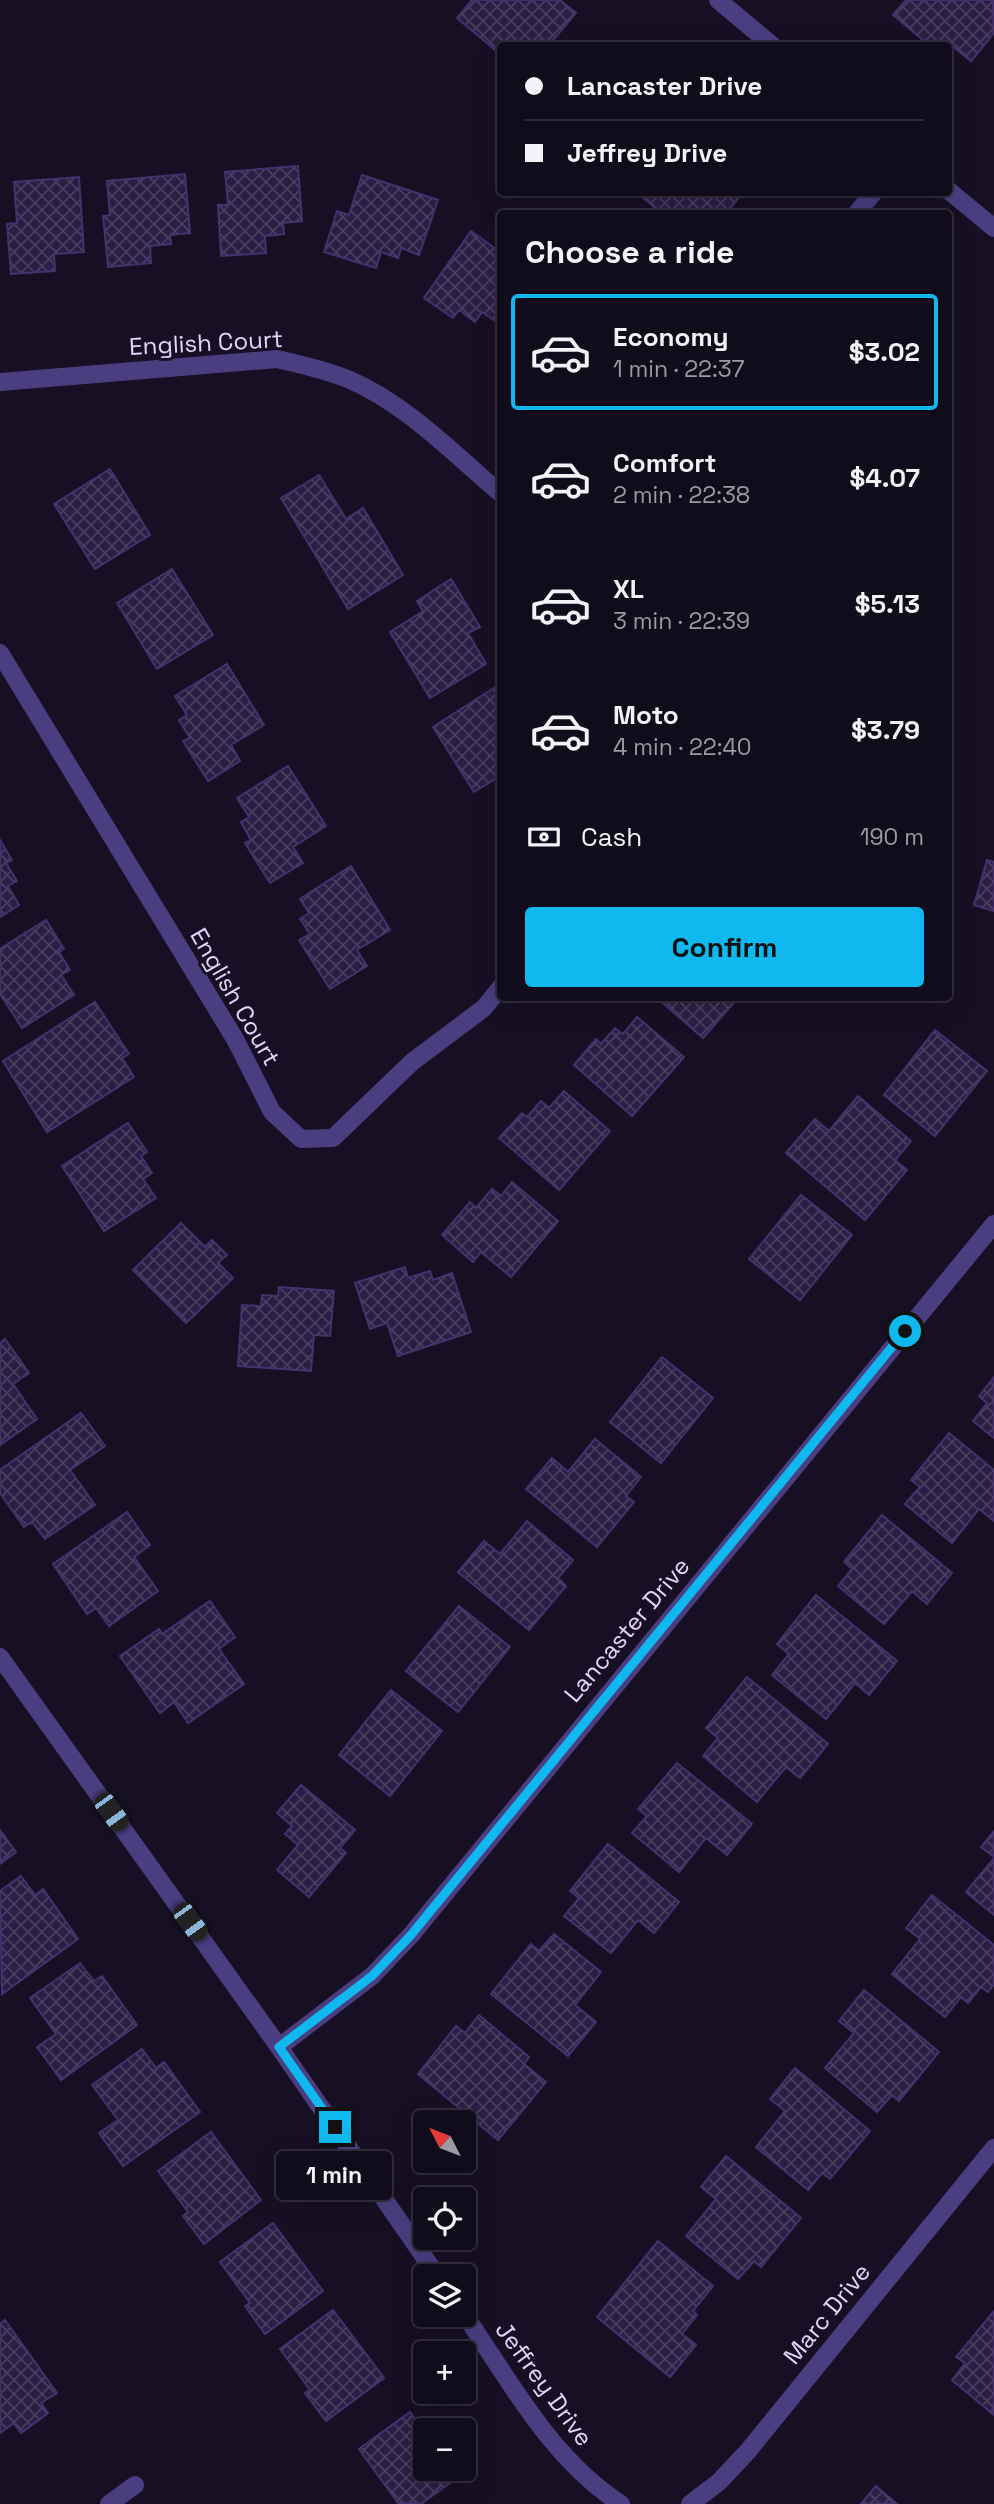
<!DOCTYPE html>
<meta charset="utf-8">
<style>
body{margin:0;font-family:"Space Grotesk",sans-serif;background:#1a1524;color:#f1f3f6;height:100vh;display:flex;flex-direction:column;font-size:26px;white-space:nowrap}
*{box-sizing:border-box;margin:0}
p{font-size:23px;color:#9c9ba3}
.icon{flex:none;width:38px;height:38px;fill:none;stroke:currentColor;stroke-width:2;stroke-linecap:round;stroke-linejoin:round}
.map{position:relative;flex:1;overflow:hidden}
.details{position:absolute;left:497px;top:210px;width:455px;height:791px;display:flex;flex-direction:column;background:#110c1b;border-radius:7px;box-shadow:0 7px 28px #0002,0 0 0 2px #302c3a}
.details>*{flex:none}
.guide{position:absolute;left:497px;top:42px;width:455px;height:154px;border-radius:7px;box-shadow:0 7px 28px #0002,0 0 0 2px #302c3a;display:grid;align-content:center;height:154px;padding:0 28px;background:#110c1b}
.needle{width:46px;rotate:312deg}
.controls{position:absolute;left:413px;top:2110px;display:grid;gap:14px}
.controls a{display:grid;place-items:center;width:63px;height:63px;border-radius:7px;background:#110c1b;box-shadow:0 7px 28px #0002,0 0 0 2px #302c3a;font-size:35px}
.end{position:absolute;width:32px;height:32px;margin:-16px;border:9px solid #0fb9ef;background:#111;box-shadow:0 0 0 4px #111}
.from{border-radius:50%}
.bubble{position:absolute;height:49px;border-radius:7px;background:#110c1b;box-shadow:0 7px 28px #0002,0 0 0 2px #302c3a;font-size:23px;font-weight:600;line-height:49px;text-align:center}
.car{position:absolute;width:21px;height:42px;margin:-21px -10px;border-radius:9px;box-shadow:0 0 5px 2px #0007;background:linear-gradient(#222 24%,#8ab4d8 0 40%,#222 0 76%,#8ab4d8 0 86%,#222 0)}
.guide b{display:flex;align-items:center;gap:24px;height:66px;font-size:26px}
.guide b+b{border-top:2px solid #302c3a}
.guide i{width:18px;height:18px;background:#f1f3f6}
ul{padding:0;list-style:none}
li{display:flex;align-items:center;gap:21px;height:116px;margin:0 14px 10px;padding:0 14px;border:4px solid transparent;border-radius:7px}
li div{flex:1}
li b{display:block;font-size:26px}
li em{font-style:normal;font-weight:600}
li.on{border-color:#0fb9ef}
li>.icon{width:63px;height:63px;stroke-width:1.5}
h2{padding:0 28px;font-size:32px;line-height:84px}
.pay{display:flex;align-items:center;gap:18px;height:77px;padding:0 28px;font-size:26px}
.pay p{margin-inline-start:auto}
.cta{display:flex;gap:14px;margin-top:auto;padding:14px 28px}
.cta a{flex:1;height:80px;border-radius:7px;background:#0fb9ef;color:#111;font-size:28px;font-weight:600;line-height:80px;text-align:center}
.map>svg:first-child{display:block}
</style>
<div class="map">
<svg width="994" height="2504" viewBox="0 0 994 2504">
<defs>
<pattern id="building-cross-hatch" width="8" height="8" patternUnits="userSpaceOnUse" patternTransform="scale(1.75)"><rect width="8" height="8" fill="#2b1e44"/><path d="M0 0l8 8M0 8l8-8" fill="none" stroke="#493e60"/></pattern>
</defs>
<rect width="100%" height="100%" fill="#171024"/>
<path fill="url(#building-cross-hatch)" stroke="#46316e" stroke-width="2" d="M 472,0 L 560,0 L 576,13 L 549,45 L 541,38 L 535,46 L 500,46 L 500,54 L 457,18 Z
M 906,0 L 993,0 L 994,33 L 971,61 L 950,44 L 930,46 L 893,15 Z
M 298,166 L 302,221 L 283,223 L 284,234 L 265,236 L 266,253 L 221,256 L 218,205 L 228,205 L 225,172 Z
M 185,174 L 190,233 L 170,235 L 171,244 L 150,246 L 151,263 L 108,267 L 103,216 L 110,215 L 107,181 Z
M 362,175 L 438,200 L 419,255 L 401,248 L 398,258 L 381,252 L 376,268 L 324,252 L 337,211 L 349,215 Z
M 79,177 L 84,252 L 54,254 L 55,271 L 11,274 L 7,224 L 17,223 L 14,182 Z
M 643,192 L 743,192 L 726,214 L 662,214 L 640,195 Z
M 471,231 L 500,252 L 500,319 L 498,323 L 482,312 L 475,322 L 459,310 L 453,318 L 424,298 Z
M 110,469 L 150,535 L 95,569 L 54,504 Z
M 319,475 L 346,519 L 363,508 L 403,575 L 348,609 L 281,498 Z
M 172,569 L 213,635 L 157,669 L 117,603 Z
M 451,579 L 480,627 L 468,633 L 486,664 L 430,698 L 390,632 L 423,611 L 417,601 Z
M 227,664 L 264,725 L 231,745 L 240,761 L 208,781 L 183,741 L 190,738 L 179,720 L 187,715 L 175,696 Z
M 500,684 L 500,776 L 474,792 L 433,727 Z
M 288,766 L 326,826 L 293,847 L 303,863 L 270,883 L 245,843 L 251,840 L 241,822 L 249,817 L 237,798 Z
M 0,840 L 12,860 L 6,863 L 17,881 L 8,886 L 19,905 L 0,917 Z
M 987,860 L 994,862 L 994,911 L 974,905 Z
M 351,866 L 390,930 L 357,950 L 367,966 L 330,989 L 299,940 L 310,934 L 300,919 L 309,913 L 300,899 Z
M 46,920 L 64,949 L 59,952 L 70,970 L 61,975 L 74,995 L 22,1028 L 0,994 L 0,949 Z
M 657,998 L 738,998 L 703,1038 Z
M 95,1002 L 129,1054 L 122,1058 L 134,1077 L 47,1132 L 3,1061 Z
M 637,1017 L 684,1057 L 632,1116 L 574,1065 L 596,1039 L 601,1044 L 615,1028 L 623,1034 Z
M 935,1030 L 987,1071 L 935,1136 L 884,1095 Z
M 564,1091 L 610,1131 L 559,1190 L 499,1138 L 522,1113 L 527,1117 L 541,1101 L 549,1108 Z
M 858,1096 L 911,1141 L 895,1160 L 907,1170 L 865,1220 L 786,1153 L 815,1119 L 829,1131 Z
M 128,1123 L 147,1152 L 141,1156 L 152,1173 L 143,1179 L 156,1198 L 104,1231 L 62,1166 Z
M 512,1182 L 558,1221 L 511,1277 L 481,1252 L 473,1262 L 442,1235 L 470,1202 L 476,1208 L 492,1189 L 501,1196 Z
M 801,1195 L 852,1235 L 800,1300 L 749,1259 Z
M 181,1223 L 205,1247 L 212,1240 L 227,1255 L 218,1263 L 233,1278 L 186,1323 L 133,1270 Z
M 405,1267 L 408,1278 L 430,1271 L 433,1280 L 452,1273 L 471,1332 L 398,1356 L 387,1323 L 370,1329 L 355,1283 Z
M 279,1287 L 334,1291 L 330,1336 L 314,1335 L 311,1371 L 238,1366 L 242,1305 L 261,1306 L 262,1295 L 278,1296 Z
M 5,1339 L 29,1373 L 13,1384 L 37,1419 L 0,1445 L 0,1343 Z
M 662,1357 L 713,1398 L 661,1463 L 610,1422 Z
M 994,1377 L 994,1438 L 973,1421 L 987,1403 L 979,1396 Z
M 81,1413 L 105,1446 L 70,1470 L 95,1505 L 45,1539 L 32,1522 L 24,1527 L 0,1493 L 0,1470 Z
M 949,1433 L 994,1470 L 994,1521 L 979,1509 L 952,1543 L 905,1504 L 920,1487 L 911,1480 Z
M 595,1439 L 641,1477 L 626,1496 L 634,1502 L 597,1547 L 526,1489 L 552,1458 L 568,1472 Z
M 127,1512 L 150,1545 L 134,1557 L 158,1591 L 109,1626 L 96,1608 L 87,1614 L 53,1564 Z
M 882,1515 L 952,1573 L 927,1604 L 912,1591 L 884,1624 L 838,1586 L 852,1569 L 844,1562 Z
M 527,1521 L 573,1560 L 558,1578 L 566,1586 L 529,1630 L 458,1572 L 484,1541 L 500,1554 Z
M 816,1595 L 897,1661 L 869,1695 L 855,1683 L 826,1719 L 772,1675 L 789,1654 L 777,1644 Z
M 210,1601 L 235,1637 L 219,1649 L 244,1684 L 188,1723 L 174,1702 L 160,1713 L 120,1656 L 159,1629 L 162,1634 Z
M 459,1606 L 510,1647 L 458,1712 L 406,1671 Z
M 747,1677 L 828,1744 L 800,1778 L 786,1767 L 757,1802 L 703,1756 L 718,1738 L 706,1728 Z
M 391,1690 L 442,1731 L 390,1796 L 339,1755 Z
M 677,1763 L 752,1824 L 727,1855 L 706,1838 L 679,1872 L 632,1833 L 647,1816 L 638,1809 Z
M 301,1785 L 355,1830 L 340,1848 L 346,1853 L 309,1897 L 277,1870 L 298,1845 L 285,1834 L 292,1826 L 277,1813 Z
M 0,1830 L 16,1852 L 0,1864 Z
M 994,1831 L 994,1857 L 981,1847 Z
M 608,1844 L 679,1902 L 654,1933 L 638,1920 L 611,1953 L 564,1916 L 579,1898 L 570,1891 Z
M 994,1858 L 994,1915 L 966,1892 Z
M 21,1876 L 35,1895 L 43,1889 L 78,1939 L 2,1994 L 0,1891 Z
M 932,1895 L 994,1945 L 994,1984 L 988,1992 L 981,1987 L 968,2003 L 961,1997 L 945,2017 L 892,1974 L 920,1939 L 906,1928 Z
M 554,1934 L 601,1972 L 575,2005 L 596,2022 L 568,2056 L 491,1994 L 531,1944 L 539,1951 Z
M 80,1963 L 94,1981 L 102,1976 L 137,2025 L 61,2080 L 37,2047 L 56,2034 L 30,1998 Z
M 864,1990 L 939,2052 L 899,2101 L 892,2095 L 877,2112 L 825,2068 L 854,2033 L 839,2021 Z
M 479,2015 L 529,2057 L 524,2064 L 546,2082 L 498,2140 L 418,2074 L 456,2026 L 465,2033 Z
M 142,2049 L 156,2068 L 164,2062 L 200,2112 L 123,2166 L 99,2133 L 118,2120 L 92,2085 Z
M 795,2068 L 870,2131 L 830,2179 L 822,2173 L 808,2190 L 756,2147 L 785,2111 L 770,2099 Z
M 211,2132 L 261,2200 L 204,2244 L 183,2216 L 188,2212 L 158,2171 Z
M 726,2156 L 801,2218 L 761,2267 L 754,2261 L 738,2279 L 686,2236 L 716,2199 L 701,2187 Z
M 273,2223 L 323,2291 L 265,2334 L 245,2306 L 250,2303 L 220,2262 Z
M 658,2241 L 713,2286 L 693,2311 L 697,2315 L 682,2334 L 696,2345 L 670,2377 L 597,2317 Z
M 333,2310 L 384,2378 L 326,2421 L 305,2393 L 310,2390 L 280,2349 Z
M 994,2311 L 994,2415 L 952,2380 L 965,2363 L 956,2357 Z
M 5,2320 L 57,2393 L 41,2403 L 48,2413 L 21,2433 L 14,2423 L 0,2433 L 0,2324 Z
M 410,2412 L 425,2433 L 425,2469 L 452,2469 L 458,2477 L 421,2504 L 398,2503 L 359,2449 Z
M 876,2486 L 897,2504 L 861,2504 Z"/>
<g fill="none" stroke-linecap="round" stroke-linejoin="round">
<path stroke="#4a3e80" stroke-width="18" d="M 109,2504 L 135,2485"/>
<path stroke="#4a3e80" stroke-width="18" d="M 718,0 L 773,46
M 948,190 L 994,228
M 856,214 L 874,192
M 0,382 L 277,359 C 302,365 326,370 350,380 C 406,404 454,454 500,493
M 0,653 L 235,1039 L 272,1112 L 301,1139 L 333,1138 L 412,1062 L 484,1008 L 500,988
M 0,1657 L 279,2047 L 438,2277
M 279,2047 L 372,1976 L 411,1935 L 994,1224
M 464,2314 C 510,2381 551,2459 621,2504
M 690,2504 L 719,2482 L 748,2451 L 994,2148"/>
</g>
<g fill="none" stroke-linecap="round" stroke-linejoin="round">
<path stroke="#0fb9ef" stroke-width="9" d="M 335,2127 L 279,2047 L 372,1976 L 411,1935 L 905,1331"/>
</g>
<g text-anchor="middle" stroke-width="6" stroke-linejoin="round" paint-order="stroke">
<g font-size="24" fill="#e0d6fc" stroke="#171024">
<text transform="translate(206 343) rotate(-3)" y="8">English Court</text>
<text transform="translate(235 997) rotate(60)" y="8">English Court</text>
<text transform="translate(627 1630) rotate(-50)" y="8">Lancaster Drive</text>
<text transform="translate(827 2314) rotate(-51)" y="8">Marc Drive</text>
<text transform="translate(544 2384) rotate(54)" y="8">Jeffrey Drive</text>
</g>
</g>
</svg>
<div class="controls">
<a><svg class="needle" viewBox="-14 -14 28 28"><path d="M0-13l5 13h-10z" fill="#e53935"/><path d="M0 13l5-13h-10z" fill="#9c9ba3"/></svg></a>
<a><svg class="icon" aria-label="locate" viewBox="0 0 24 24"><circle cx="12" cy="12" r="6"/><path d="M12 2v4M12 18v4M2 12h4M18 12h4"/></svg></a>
<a><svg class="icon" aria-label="layers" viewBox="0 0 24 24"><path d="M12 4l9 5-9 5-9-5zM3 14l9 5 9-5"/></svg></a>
<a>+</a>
<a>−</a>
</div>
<i class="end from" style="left:905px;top:1331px"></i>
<i class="end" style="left:335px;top:2127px"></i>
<div class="bubble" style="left:276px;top:2151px;width:116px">1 min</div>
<i class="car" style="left:111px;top:1812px;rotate:144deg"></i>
<i class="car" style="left:190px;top:1922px;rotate:144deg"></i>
<div class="guide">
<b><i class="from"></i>Lancaster Drive</b>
<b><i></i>Jeffrey Drive</b>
</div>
<section class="details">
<h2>Choose a ride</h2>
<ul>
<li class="on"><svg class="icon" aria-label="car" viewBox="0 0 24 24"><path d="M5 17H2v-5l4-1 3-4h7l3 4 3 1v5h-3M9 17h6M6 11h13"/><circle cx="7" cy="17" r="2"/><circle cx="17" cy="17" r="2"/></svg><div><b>Economy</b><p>1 min · 22:37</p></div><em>$3.02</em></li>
<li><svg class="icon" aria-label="car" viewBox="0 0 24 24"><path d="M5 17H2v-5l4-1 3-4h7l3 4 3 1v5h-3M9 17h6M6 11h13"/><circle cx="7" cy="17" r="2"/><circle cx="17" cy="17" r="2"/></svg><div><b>Comfort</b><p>2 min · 22:38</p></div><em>$4.07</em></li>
<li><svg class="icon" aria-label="car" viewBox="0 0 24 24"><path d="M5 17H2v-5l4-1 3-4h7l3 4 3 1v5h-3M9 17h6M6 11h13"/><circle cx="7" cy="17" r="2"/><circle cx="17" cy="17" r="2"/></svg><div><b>XL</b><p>3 min · 22:39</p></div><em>$5.13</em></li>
<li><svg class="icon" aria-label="car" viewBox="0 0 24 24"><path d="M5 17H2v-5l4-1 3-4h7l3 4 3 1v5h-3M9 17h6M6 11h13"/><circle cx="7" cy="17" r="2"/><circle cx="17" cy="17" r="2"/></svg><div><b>Moto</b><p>4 min · 22:40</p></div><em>$3.79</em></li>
</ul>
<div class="pay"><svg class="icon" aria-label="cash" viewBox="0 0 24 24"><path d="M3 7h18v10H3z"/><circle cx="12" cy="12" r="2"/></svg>Cash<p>190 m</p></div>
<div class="cta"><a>Confirm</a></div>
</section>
</div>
